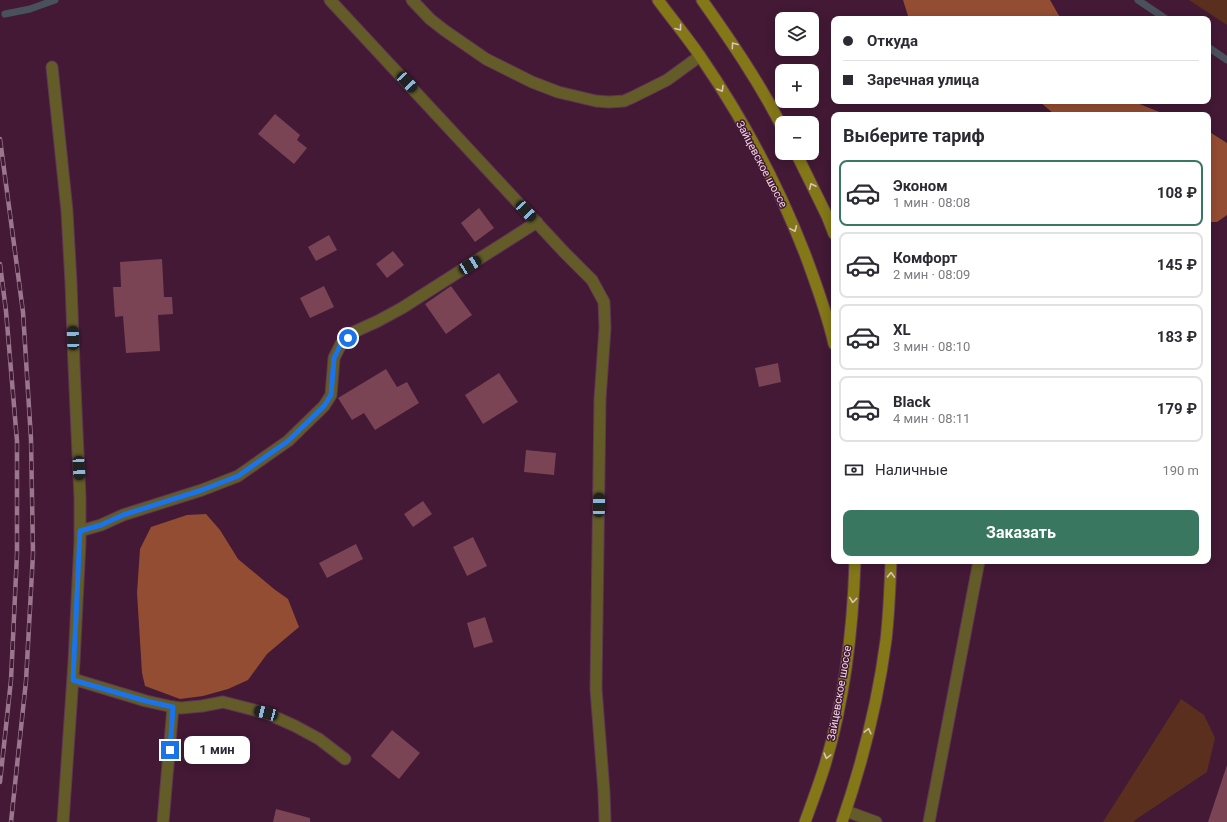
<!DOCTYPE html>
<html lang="ru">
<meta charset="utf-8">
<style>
body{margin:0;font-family:Roboto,sans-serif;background:#f2f2f3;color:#2b2b33;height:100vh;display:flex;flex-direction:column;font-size:15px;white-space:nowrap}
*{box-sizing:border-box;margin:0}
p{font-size:13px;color:#7c7c81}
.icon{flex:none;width:22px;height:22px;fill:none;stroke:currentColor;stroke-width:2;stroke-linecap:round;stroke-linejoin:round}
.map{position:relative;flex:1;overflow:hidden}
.sheet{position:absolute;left:831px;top:112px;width:380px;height:452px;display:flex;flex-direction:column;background:#fff;border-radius:8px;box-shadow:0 2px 10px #0003}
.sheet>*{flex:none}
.banner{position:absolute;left:831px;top:16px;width:380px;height:88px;border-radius:8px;box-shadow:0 2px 10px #0003;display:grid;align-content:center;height:88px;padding:0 12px;background:#fff}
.controls{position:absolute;left:775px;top:12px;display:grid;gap:8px}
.controls a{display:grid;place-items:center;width:44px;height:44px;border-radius:8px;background:#fff;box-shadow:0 2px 10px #0003;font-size:20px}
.end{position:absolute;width:18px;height:18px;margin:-9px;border:5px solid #1a73e8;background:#fff;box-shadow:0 0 0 2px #fff}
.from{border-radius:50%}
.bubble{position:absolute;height:28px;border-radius:8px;background:#fff;box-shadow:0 2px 10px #0003;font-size:13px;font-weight:700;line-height:28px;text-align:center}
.car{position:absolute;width:12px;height:24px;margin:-12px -6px;border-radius:5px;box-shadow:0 0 3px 1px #0007;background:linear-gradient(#222 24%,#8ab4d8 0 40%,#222 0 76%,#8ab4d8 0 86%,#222 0)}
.banner b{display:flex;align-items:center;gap:14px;height:38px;font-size:15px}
.banner b+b{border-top:1px solid #e1e1e2}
.banner i{width:10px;height:10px;background:#2b2b33}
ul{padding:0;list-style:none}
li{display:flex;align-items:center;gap:12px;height:66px;margin:0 8px 6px;padding:0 4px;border:2px solid #e1e1e2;border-radius:8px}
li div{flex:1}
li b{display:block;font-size:15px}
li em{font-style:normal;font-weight:700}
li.on{border-color:#3a7761}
li>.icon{width:36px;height:36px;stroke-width:1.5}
h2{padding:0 12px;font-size:18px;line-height:48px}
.pay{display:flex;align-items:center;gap:10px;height:44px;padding:0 12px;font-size:15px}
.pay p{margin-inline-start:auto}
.cta{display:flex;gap:8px;margin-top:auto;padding:8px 12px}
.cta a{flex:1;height:46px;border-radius:8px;background:#3a7761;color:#fff;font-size:16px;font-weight:700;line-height:46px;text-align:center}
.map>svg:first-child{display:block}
</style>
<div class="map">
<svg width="1227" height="822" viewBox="0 0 1227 822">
<rect width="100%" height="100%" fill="#431935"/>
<path fill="#5b2f1e" d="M 1189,0 L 1227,0 L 1227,25 Z
M 1181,699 L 1204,715 L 1215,738 L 1207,772 L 1135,820 L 1134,822 L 1103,822 Z"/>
<path fill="#934d32" d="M 903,0 L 1050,0 L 1061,19 L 909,19 Z
M 1039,101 L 1132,101 L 1167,115 L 1055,115 Z
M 1208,131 L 1227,143 L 1227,215 L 1217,222 L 1208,222 Z
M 206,514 L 220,530 L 238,559 L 274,589 L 288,599 L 299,627 L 267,654 L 248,680 L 228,689 L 203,696 L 180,699 L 145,686 L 142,673 L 137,593 L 140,549 L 151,527 L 187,515 Z"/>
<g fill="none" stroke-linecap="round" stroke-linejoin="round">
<path stroke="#48515c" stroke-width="7" d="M 1138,0 L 1166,19
M 5,14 L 30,9 L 55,0
M 1208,47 L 1227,60"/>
</g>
<path fill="#7a4454" d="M 275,114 L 300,135 L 297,140 L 307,148 L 294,164 L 258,134 Z
M 479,208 L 494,228 L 475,242 L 461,223 Z
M 329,235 L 337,250 L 316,261 L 308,247 Z
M 393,251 L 404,265 L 387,278 L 376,264 Z
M 162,259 L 164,297 L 172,297 L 173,314 L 158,315 L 160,351 L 126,353 L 123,316 L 115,317 L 113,287 L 121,287 L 120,262 Z
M 324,286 L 334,307 L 310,318 L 300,298 Z
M 451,286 L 472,315 L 446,334 L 425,304 Z
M 778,363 L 781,382 L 759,387 L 755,368 Z
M 386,369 L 397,387 L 407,382 L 419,403 L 375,430 L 364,413 L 352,420 L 338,398 Z
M 499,373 L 518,402 L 483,424 L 465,395 Z
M 526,450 L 556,453 L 554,475 L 524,472 Z
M 423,501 L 432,514 L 413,527 L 404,514 Z
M 473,537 L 487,566 L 467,576 L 453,547 Z
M 356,544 L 363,559 L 327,578 L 319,563 Z
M 485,617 L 493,642 L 474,648 L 467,623 Z
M 392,730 L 420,753 L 399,779 L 371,756 Z
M 1227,765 L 1227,822 L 1208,822 Z
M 276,809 L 310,818 L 310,822 L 273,822 Z"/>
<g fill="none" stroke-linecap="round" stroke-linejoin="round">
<defs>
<path id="service" d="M 330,0 L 564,252 L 592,280 L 604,302 L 605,328 L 600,399 L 596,689 L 604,792 L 605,822
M 412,0 L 430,19 L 444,30 L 486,59 L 532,82 L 558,92 L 596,101 L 609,102 L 624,101 L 633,97 L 667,80 L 700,56
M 52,67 L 67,211 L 71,283 L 74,365 L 80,498 L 80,542 L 74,662 L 63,822
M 80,531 L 101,525 L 123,515 L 202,490 L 238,476 L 288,441 L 324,406 L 331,395 L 334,358 L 341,344 L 354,332 L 378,321 L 402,308 L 537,222
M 73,679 L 146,701 L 173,707 L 181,708 L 202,706 L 223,702 L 266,713 L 295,726 L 319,739 L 345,759
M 846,811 L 876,822
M 929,822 L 979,561"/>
<path id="minor" d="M 163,822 L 173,707"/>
<path id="secondary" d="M 658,0 C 672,19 687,37 700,56 C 742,117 778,185 805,254 C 816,284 827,313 834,344
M 702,0 C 731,41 759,82 782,127
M 796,153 L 827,216 L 834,234
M 805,822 C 812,803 819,784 825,765 C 844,702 853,627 855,561
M 842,822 C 862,764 878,701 886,640 C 889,614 890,588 891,561"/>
</defs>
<use href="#service" stroke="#5f3751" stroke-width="13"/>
<use href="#minor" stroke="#5f3751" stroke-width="13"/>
<use href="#secondary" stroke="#5f3751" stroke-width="13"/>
<use href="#service" stroke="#635c28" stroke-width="11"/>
<use href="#minor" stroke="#635c28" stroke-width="11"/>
<use href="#secondary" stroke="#837717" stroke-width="11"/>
<defs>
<path id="rail" d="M 0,139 L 23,312 L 31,439 L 33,554 L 26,681 L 11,822
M 0,264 L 6,311 L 17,441 L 17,554 L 11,680 L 0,782"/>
</defs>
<use href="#rail" stroke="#9a778d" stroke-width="4.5"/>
<use href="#rail" stroke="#431935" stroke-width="3" stroke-dasharray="9" stroke-linecap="butt"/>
</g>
<defs><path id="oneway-chevron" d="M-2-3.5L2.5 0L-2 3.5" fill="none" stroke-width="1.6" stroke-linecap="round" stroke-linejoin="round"/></defs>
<g stroke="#dbc2bc">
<use href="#oneway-chevron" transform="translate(679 28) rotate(53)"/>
<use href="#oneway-chevron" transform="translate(734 45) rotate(-126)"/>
<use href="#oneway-chevron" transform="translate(721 89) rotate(59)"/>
<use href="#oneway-chevron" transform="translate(812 186) rotate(-115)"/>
<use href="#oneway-chevron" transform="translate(794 229) rotate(66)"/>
<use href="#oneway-chevron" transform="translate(891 575) rotate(-88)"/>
<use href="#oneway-chevron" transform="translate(853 600) rotate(96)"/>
<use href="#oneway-chevron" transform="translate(868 731) rotate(-76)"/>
<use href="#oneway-chevron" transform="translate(827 756) rotate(105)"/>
</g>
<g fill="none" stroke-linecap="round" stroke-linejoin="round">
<path stroke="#1a73e8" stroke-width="5" d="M 170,750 L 173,707 L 146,701 L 73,680 L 80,531 L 101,525 L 123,515 L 202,490 L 238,476 L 288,441 L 324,406 L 331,395 L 334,358 L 341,344 L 348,338"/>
</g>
<g text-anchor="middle" stroke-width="3" stroke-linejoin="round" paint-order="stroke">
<g font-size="11" fill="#f1d5e5" stroke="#431935">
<text transform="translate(762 164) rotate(62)" y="4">Зайцевское шоссе</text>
<text transform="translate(839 693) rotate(-80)" y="4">Зайцевское шоссе</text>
</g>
</g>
</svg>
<div class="controls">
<a><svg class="icon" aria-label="layers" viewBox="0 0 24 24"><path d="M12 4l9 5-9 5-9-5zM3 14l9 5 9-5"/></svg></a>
<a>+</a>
<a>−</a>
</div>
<i class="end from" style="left:348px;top:338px"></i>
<i class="end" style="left:170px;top:750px"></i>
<div class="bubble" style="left:184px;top:736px;width:66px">1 мин</div>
<i class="car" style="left:407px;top:82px;rotate:137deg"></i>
<i class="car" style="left:526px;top:211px;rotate:137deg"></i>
<i class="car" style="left:470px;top:265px;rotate:58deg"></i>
<i class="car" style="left:73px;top:338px;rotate:358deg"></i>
<i class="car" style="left:79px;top:468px;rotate:177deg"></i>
<i class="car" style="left:599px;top:505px;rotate:1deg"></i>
<i class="car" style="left:266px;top:713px;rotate:285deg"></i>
<div class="banner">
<b><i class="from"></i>Откуда</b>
<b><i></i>Заречная улица</b>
</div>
<section class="sheet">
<h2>Выберите тариф</h2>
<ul>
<li class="on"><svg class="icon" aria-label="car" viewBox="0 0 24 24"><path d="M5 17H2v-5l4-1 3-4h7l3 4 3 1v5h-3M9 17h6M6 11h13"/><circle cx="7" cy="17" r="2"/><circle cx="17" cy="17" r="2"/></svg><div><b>Эконом</b><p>1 мин · 08:08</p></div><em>108 ₽</em></li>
<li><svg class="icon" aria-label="car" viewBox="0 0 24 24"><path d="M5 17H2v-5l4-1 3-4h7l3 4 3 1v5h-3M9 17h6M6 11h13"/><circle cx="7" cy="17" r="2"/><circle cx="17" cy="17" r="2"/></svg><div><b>Комфорт</b><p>2 мин · 08:09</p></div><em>145 ₽</em></li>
<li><svg class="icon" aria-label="car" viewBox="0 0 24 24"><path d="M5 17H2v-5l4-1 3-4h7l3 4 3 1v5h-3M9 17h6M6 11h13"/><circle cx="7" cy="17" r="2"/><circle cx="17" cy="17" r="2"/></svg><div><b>XL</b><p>3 мин · 08:10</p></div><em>183 ₽</em></li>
<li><svg class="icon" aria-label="car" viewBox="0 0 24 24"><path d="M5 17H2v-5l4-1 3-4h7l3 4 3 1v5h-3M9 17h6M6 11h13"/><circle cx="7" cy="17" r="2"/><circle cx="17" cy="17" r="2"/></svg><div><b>Black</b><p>4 мин · 08:11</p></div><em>179 ₽</em></li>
</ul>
<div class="pay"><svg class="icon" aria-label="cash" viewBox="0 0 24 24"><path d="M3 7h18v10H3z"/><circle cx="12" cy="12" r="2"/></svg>Наличные<p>190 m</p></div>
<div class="cta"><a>Заказать</a></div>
</section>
</div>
